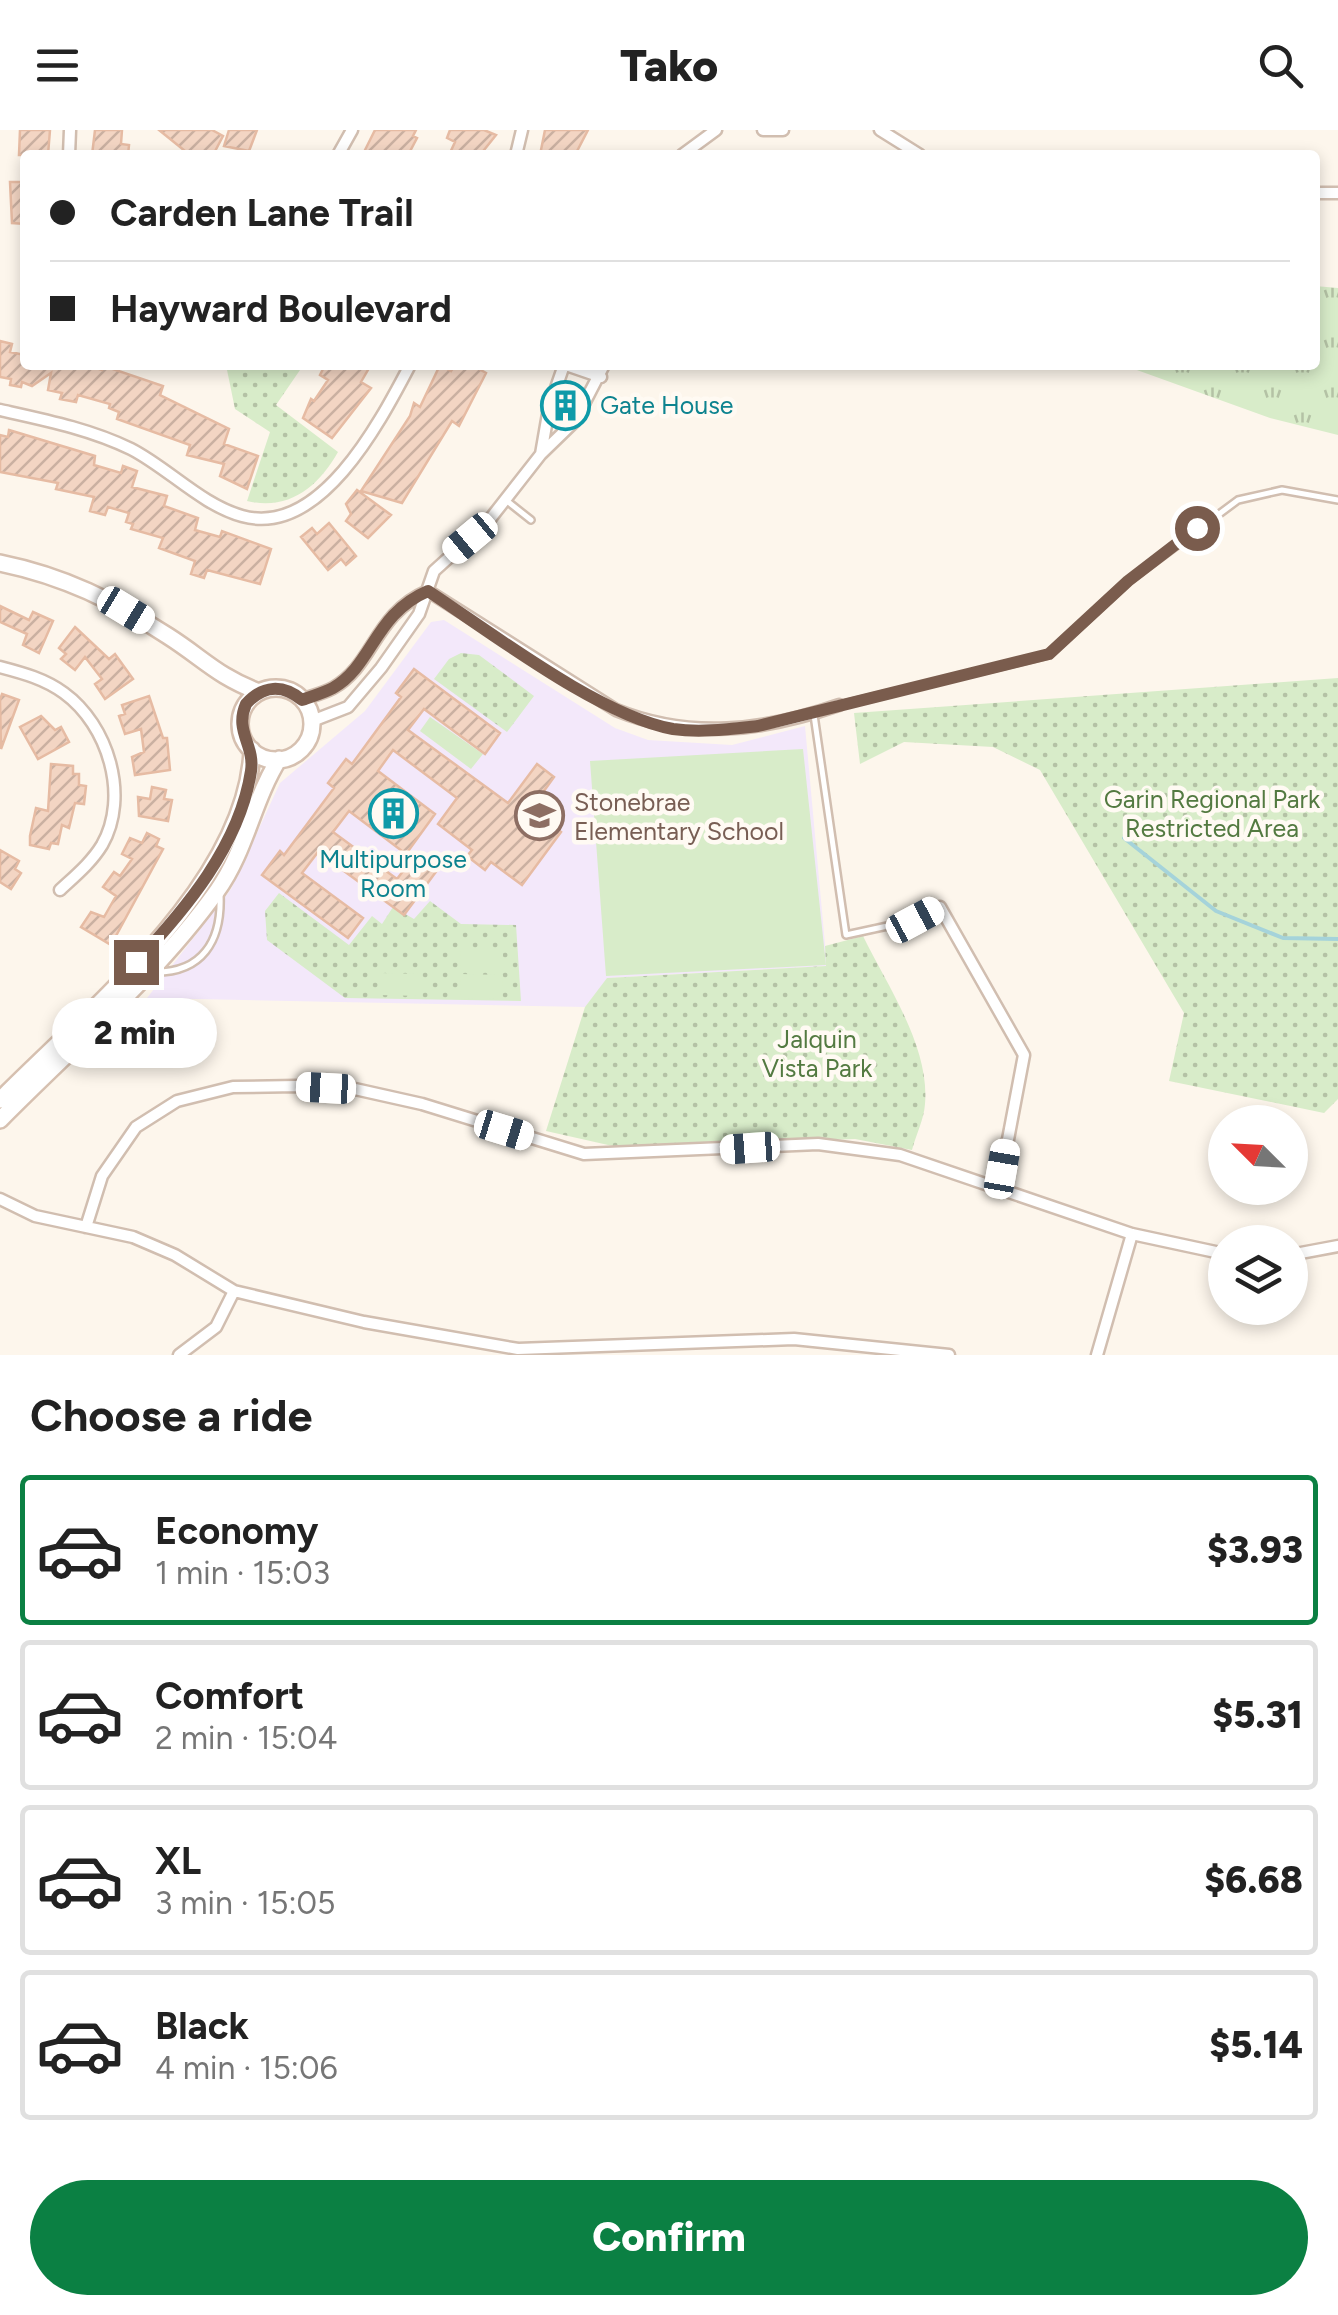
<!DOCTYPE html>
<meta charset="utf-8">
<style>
body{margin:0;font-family:Figtree,sans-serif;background:#f2f2f2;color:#222;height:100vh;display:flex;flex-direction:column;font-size:38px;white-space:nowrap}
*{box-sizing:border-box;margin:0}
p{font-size:32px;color:#767676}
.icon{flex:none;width:55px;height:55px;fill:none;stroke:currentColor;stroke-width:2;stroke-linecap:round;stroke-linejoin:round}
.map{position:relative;height:1225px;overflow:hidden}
.details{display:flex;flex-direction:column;background:#fff;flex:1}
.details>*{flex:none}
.guide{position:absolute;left:20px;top:20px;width:1300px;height:220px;border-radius:10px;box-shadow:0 5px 15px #0003;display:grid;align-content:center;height:220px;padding:0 30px;background:#fff}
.needle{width:65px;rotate:294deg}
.controls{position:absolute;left:1208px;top:975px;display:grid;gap:20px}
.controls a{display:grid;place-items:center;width:100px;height:100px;border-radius:50%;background:#fff;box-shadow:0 5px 15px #0003;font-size:50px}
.end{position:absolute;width:45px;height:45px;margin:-22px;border:12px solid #7a5c4d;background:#fff;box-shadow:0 0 0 5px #fff}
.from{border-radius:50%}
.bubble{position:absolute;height:70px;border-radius:35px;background:#fff;box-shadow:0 5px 15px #0003;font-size:32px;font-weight:800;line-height:70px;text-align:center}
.car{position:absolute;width:30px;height:60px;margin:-30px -15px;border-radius:12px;box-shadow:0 0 8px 2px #0007;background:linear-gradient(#fff 24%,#345 0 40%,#fff 0 76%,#345 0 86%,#fff 0)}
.guide b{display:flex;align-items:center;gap:35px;height:95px;font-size:38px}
.guide b+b{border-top:2px solid #e0e0e0}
.guide i{width:25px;height:25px;background:#222}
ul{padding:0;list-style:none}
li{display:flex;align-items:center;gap:30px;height:150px;margin:0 20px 15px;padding:0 10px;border:5px solid #e0e0e0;border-radius:10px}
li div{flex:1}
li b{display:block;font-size:38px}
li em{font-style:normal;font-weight:800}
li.active{border-color:#0b8043}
li>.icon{width:90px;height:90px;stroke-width:1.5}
h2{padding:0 30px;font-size:45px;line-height:120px}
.action{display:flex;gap:20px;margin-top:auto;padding:20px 30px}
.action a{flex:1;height:115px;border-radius:60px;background:#0b8043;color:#fff;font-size:40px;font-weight:800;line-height:115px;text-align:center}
header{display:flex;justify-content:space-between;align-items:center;height:130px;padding:0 30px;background:#fff;font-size:45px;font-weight:800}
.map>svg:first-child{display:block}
</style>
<header><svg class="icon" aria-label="menu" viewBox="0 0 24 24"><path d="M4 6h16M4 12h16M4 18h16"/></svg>Tako<svg class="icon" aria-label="search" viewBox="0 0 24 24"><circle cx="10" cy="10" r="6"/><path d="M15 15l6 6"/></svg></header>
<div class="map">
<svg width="1338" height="1225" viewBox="0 0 1338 1225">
<defs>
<pattern id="grass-tufts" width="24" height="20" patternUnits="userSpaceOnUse" patternTransform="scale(2.5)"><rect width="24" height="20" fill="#d8ecc9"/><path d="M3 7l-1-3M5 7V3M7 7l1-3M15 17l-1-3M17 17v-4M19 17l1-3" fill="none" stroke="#b4c2a5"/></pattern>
<pattern id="park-dots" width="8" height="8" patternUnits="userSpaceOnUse" patternTransform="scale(2.5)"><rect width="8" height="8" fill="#d8ecc9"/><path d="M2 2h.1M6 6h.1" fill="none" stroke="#b4c2a5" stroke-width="1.8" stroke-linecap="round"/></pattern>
<pattern id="building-hatch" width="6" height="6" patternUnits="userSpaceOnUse" patternTransform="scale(2.5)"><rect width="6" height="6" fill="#f3d5c3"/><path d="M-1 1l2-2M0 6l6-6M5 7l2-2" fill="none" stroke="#cab0a1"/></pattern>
</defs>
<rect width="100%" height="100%" fill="#fdf6ec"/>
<path fill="#f3e8fa" d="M 444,490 L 615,598 L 648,610 L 732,615 L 805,596 L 827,836 L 608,848 L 585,877 L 147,868 L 231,759 L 280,653 L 365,581 L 431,492 Z"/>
<path fill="url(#grass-tufts)" d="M 1315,156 L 1338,158 L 1338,305 L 1270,288 L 1123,235 L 1315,235 Z"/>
<path fill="url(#park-dots)" d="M 226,235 L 296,235 L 300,240 L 276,275 L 338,322 C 318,357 289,381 247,371 L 270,302 L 235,279 Z
M 461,523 L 479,525 L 534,566 L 507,602 L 434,549 L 449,529 Z
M 1338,548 L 1338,969 L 1324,983 L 1169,951 L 1184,883 L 1040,640 L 993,617 L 904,612 L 860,634 L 854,583 Z
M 279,763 L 349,815 L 372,786 L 382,794 L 393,777 L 414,789 L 430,771 L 461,794 L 516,795 L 521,871 L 345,868 L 267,810 L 265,781 Z
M 863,806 C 887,855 930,917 925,974 C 924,989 916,1005 912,1020 L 855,1009 L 617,1017 L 546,1001 L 585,877 L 607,848 L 826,836 L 825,816 Z"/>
<path fill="#d8ecc9" d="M 430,587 L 483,624 L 471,639 L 420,601 Z
M 803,619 L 826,835 L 606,846 L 590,631 Z
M 461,818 L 503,818 L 503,842 L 460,842 Z
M 380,843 L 422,844 L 422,866 L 379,865 Z
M 461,844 L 503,845 L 502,869 L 460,868 Z"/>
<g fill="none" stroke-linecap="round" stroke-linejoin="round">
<path stroke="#a5d3da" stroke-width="4" d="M 1124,708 L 1216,781 L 1283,808 L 1338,809"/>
</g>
<path fill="url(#building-hatch)" stroke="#e6bba3" stroke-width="2.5" d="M 20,0 L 50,0 L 48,25 L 19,25 Z
M 95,0 L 122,0 L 121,14 L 129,15 L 128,25 L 92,25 Z
M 159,0 L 212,0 L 223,6 L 213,25 L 182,25 L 185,21 Z
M 229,0 L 257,0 L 249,21 L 224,16 Z
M 375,0 L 416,0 L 413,6 L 417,8 L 408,25 L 371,25 L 364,22 Z
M 450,0 L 484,0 L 496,5 L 480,25 L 449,25 L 455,12 L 447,8 Z
M 545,0 L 588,0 L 575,25 L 540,25 Z
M 10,52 L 25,52 L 25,94 L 12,93 Z
M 0,211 L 12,214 L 10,222 L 25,225 L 25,235 L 87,235 L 102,240 L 104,236 L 163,256 L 160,265 L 229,299 L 224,314 L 258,326 L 247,359 L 220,346 L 224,334 L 187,325 L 190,315 L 117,289 L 119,282 L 109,278 L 110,274 L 78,265 L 76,272 L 60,269 L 62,263 L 48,260 L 51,243 L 32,256 L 22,252 L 21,257 L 10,255 L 11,249 L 0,247 Z
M 325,235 L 369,238 L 361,252 L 371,258 L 332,308 L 303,288 L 311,269 L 314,271 L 328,250 L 320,245 Z
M 440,235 L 451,241 L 455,235 L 472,235 L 486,243 L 459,296 L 452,291 L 402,373 L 361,361 L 410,286 L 414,273 L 420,277 Z
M 9,300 L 95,326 L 94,335 L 121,343 L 123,336 L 137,341 L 132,357 L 167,366 L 164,376 L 198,388 L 195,400 L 220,407 L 222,401 L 271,419 L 260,454 L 207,440 L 204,448 L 191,444 L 195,431 L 159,418 L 163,408 L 131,399 L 133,394 L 126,392 L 129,383 L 108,377 L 105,385 L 90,381 L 94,367 L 56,359 L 58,353 L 0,342 L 0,305 L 8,307 Z
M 357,360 L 391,385 L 368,408 L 346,391 L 351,384 L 346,374 Z
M 329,393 L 356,426 L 346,435 L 341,429 L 328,440 L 301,407 L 312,398 L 317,404 Z
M 0,476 L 29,490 L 33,482 L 53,491 L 39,523 L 23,515 L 27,504 L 0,492 Z
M 75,497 L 109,529 L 115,524 L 133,549 L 105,569 L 95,554 L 102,549 L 85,527 L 75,540 L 61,529 L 66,524 L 59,518 Z
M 414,539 L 500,603 L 485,624 L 424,579 L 408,600 L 508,673 L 537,634 L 554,647 L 531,679 L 561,702 L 522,755 L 491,732 L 485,740 L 467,726 L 472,720 L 438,694 L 457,668 L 393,620 L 378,641 L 435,684 L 406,724 L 349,681 L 333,702 L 397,749 L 417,723 L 438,739 L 404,785 L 318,722 L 302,743 L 363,788 L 348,808 L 262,745 L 280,721 L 284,725 L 334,658 L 328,653 L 346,629 L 352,634 L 401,567 L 396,563 Z
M 2,564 L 19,570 L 1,619 L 0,570 Z
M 149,566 L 163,608 L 167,608 L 170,640 L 135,645 L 132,627 L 144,622 L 141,599 L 125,604 L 119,586 L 125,584 L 122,575 Z
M 41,586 L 55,600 L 61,597 L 69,612 L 38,629 L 20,597 Z
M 51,634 L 73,636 L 73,644 L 79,644 L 79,655 L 86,656 L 84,674 L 75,673 L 69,698 L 62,695 L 58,714 L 51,713 L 49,719 L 30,715 L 30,706 L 36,678 L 48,681 Z
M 152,657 L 166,660 L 164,669 L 172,670 L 168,691 L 139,686 L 138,667 L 150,669 Z
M 147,703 L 159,709 L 156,716 L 163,719 L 111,815 L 81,797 L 91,782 L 104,787 L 116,766 L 103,757 L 114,742 L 120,746 L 132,729 L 122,724 L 130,708 L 142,713 Z
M 0,720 L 19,731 L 15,739 L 21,743 L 11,759 L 0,752 Z"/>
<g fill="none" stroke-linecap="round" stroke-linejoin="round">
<defs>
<path id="service" d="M 507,371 L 531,390
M 839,575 L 1049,525 L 1129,451 L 1238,370 L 1282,360 L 1338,370
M 814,585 L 846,805 L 915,790 L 938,779
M 154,842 C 202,843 222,811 220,765"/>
<path id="minor" d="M 763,0 L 783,0
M 880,0 L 920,25
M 69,25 L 70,0
M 338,25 L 352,0
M 516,25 L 522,0
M 682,25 L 716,0
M 1315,63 L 1338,63
M 566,235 L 601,247
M 0,280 C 45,290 90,299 131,319 C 168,338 202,375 242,386 C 320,408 380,292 410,235
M 541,324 L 549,278 L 564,235
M 428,461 L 616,580 C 690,610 764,601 839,575
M 0,537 C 23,543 45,549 64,563 C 108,595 130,666 102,715 C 91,733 75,746 60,760
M 303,569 C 312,566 324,563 333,558 C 374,535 374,484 428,461
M 312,591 L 348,577 L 381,538 L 419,484 L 434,441 L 487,393 L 541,324 L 575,291 L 604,235
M 940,777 L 1024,925 L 999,1057
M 0,1069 L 35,1086 L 133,1107 L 175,1125 L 234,1161 L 364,1192 L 518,1219 L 794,1209 L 949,1225
M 86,1097 L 102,1046 L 136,997 L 177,971 L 233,957 L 297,956 L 355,959 L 422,974 L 584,1024 L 818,1014 L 900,1025 L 1132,1104 L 1225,1124
M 1290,1125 L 1338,1116
M 179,1225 L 216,1197 L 234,1161
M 1097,1225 L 1132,1104"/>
<path id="secondary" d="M 0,433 C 64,446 114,471 168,506 C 204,529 217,546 259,562
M240 594a36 36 0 1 1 72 0a36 36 0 1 1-72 0Z
M 0,970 C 88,881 247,753 252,620
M 0,990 C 73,916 157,845 217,761 C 246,721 253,670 279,629"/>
</defs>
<use href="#service" stroke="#d1beb0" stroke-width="10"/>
<use href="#minor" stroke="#d1beb0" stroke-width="15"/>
<use href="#secondary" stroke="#d6c0b0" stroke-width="20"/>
<use href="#service" stroke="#fff" stroke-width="5"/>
<use href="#minor" stroke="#fff" stroke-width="10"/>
<use href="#secondary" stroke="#fff" stroke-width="15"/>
</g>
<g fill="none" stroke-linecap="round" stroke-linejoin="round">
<path stroke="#7a5c4d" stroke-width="12" d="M 136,832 C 185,780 240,715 251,641 C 255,615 234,601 246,574 C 263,555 283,554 302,570 C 312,566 324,563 333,558 C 373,535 374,484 428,461 C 492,503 600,586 673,599 C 701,603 730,599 758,596 L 1049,524 L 1128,451 L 1197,398"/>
</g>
<defs>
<symbol id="building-ring" viewBox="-11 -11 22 22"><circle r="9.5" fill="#fffaf3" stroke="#0f9aa8" stroke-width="1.5"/><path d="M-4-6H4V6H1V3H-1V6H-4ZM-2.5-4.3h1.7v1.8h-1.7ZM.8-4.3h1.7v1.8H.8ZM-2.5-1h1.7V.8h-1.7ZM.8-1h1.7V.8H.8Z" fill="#0f9aa8"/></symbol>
<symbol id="school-ring" viewBox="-11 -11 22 22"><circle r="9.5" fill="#fffaf3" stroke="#8d6e63" stroke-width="1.5"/><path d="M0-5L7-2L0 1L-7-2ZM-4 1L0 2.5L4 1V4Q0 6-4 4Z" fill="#8d6e63"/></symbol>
</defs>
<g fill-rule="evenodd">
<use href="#building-ring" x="538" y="248" width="55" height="55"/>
<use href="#building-ring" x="366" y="656" width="55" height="55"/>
<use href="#school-ring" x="512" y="658" width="55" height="55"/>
</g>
<g text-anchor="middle" stroke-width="9" stroke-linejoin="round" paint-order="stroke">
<g font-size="25" fill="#0d838f" stroke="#fffaf3" text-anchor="start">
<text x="600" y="284">Gate House</text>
<text x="393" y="738" text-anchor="middle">Multipurpose<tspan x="393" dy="29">Room</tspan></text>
</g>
<g font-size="25" fill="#537a41" stroke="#fffaf3">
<text x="1212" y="678">Garin Regional Park<tspan x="1212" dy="29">Restricted Area</tspan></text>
<text x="817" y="918">Jalquin<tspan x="817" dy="29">Vista Park</tspan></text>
</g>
<g font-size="25" fill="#785e54" stroke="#fffaf3" text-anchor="start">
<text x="574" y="681">Stonebrae<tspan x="574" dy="29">Elementary School</tspan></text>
</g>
</g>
</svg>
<div class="controls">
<a><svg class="needle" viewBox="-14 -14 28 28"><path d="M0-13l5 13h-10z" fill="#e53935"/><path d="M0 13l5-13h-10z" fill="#767676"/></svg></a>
<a><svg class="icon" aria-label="layers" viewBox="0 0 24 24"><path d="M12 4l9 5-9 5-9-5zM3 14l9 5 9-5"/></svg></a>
</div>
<i class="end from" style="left:1197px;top:398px"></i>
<i class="end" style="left:136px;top:832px"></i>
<div class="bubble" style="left:52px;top:868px;width:165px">2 min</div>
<i class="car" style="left:470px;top:408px;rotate:230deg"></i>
<i class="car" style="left:126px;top:480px;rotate:121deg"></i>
<i class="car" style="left:915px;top:790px;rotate:62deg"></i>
<i class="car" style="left:326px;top:958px;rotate:273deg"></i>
<i class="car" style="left:504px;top:1000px;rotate:107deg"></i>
<i class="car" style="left:750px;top:1018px;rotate:266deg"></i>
<i class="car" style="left:1002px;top:1039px;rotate:10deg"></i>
<div class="guide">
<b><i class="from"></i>Carden Lane Trail</b>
<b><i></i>Hayward Boulevard</b>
</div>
</div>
<section class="details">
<h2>Choose a ride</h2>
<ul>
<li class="active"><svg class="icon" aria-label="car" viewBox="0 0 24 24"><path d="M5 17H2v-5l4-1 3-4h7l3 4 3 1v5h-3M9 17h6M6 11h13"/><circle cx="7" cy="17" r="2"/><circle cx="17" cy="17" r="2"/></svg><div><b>Economy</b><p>1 min · 15:03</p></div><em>$3.93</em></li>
<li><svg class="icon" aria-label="car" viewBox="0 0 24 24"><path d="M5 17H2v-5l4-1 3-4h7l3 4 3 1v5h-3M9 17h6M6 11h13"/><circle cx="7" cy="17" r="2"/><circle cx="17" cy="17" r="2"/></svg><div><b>Comfort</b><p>2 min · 15:04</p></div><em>$5.31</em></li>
<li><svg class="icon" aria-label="car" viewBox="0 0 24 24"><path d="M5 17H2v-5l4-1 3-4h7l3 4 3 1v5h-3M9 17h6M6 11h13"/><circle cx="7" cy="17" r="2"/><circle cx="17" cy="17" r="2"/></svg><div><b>XL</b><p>3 min · 15:05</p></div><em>$6.68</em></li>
<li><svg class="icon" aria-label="car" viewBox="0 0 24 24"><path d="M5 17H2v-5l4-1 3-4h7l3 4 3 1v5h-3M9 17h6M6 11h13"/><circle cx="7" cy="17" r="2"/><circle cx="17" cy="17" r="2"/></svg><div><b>Black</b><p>4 min · 15:06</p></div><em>$5.14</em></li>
</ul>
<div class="action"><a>Confirm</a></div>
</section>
